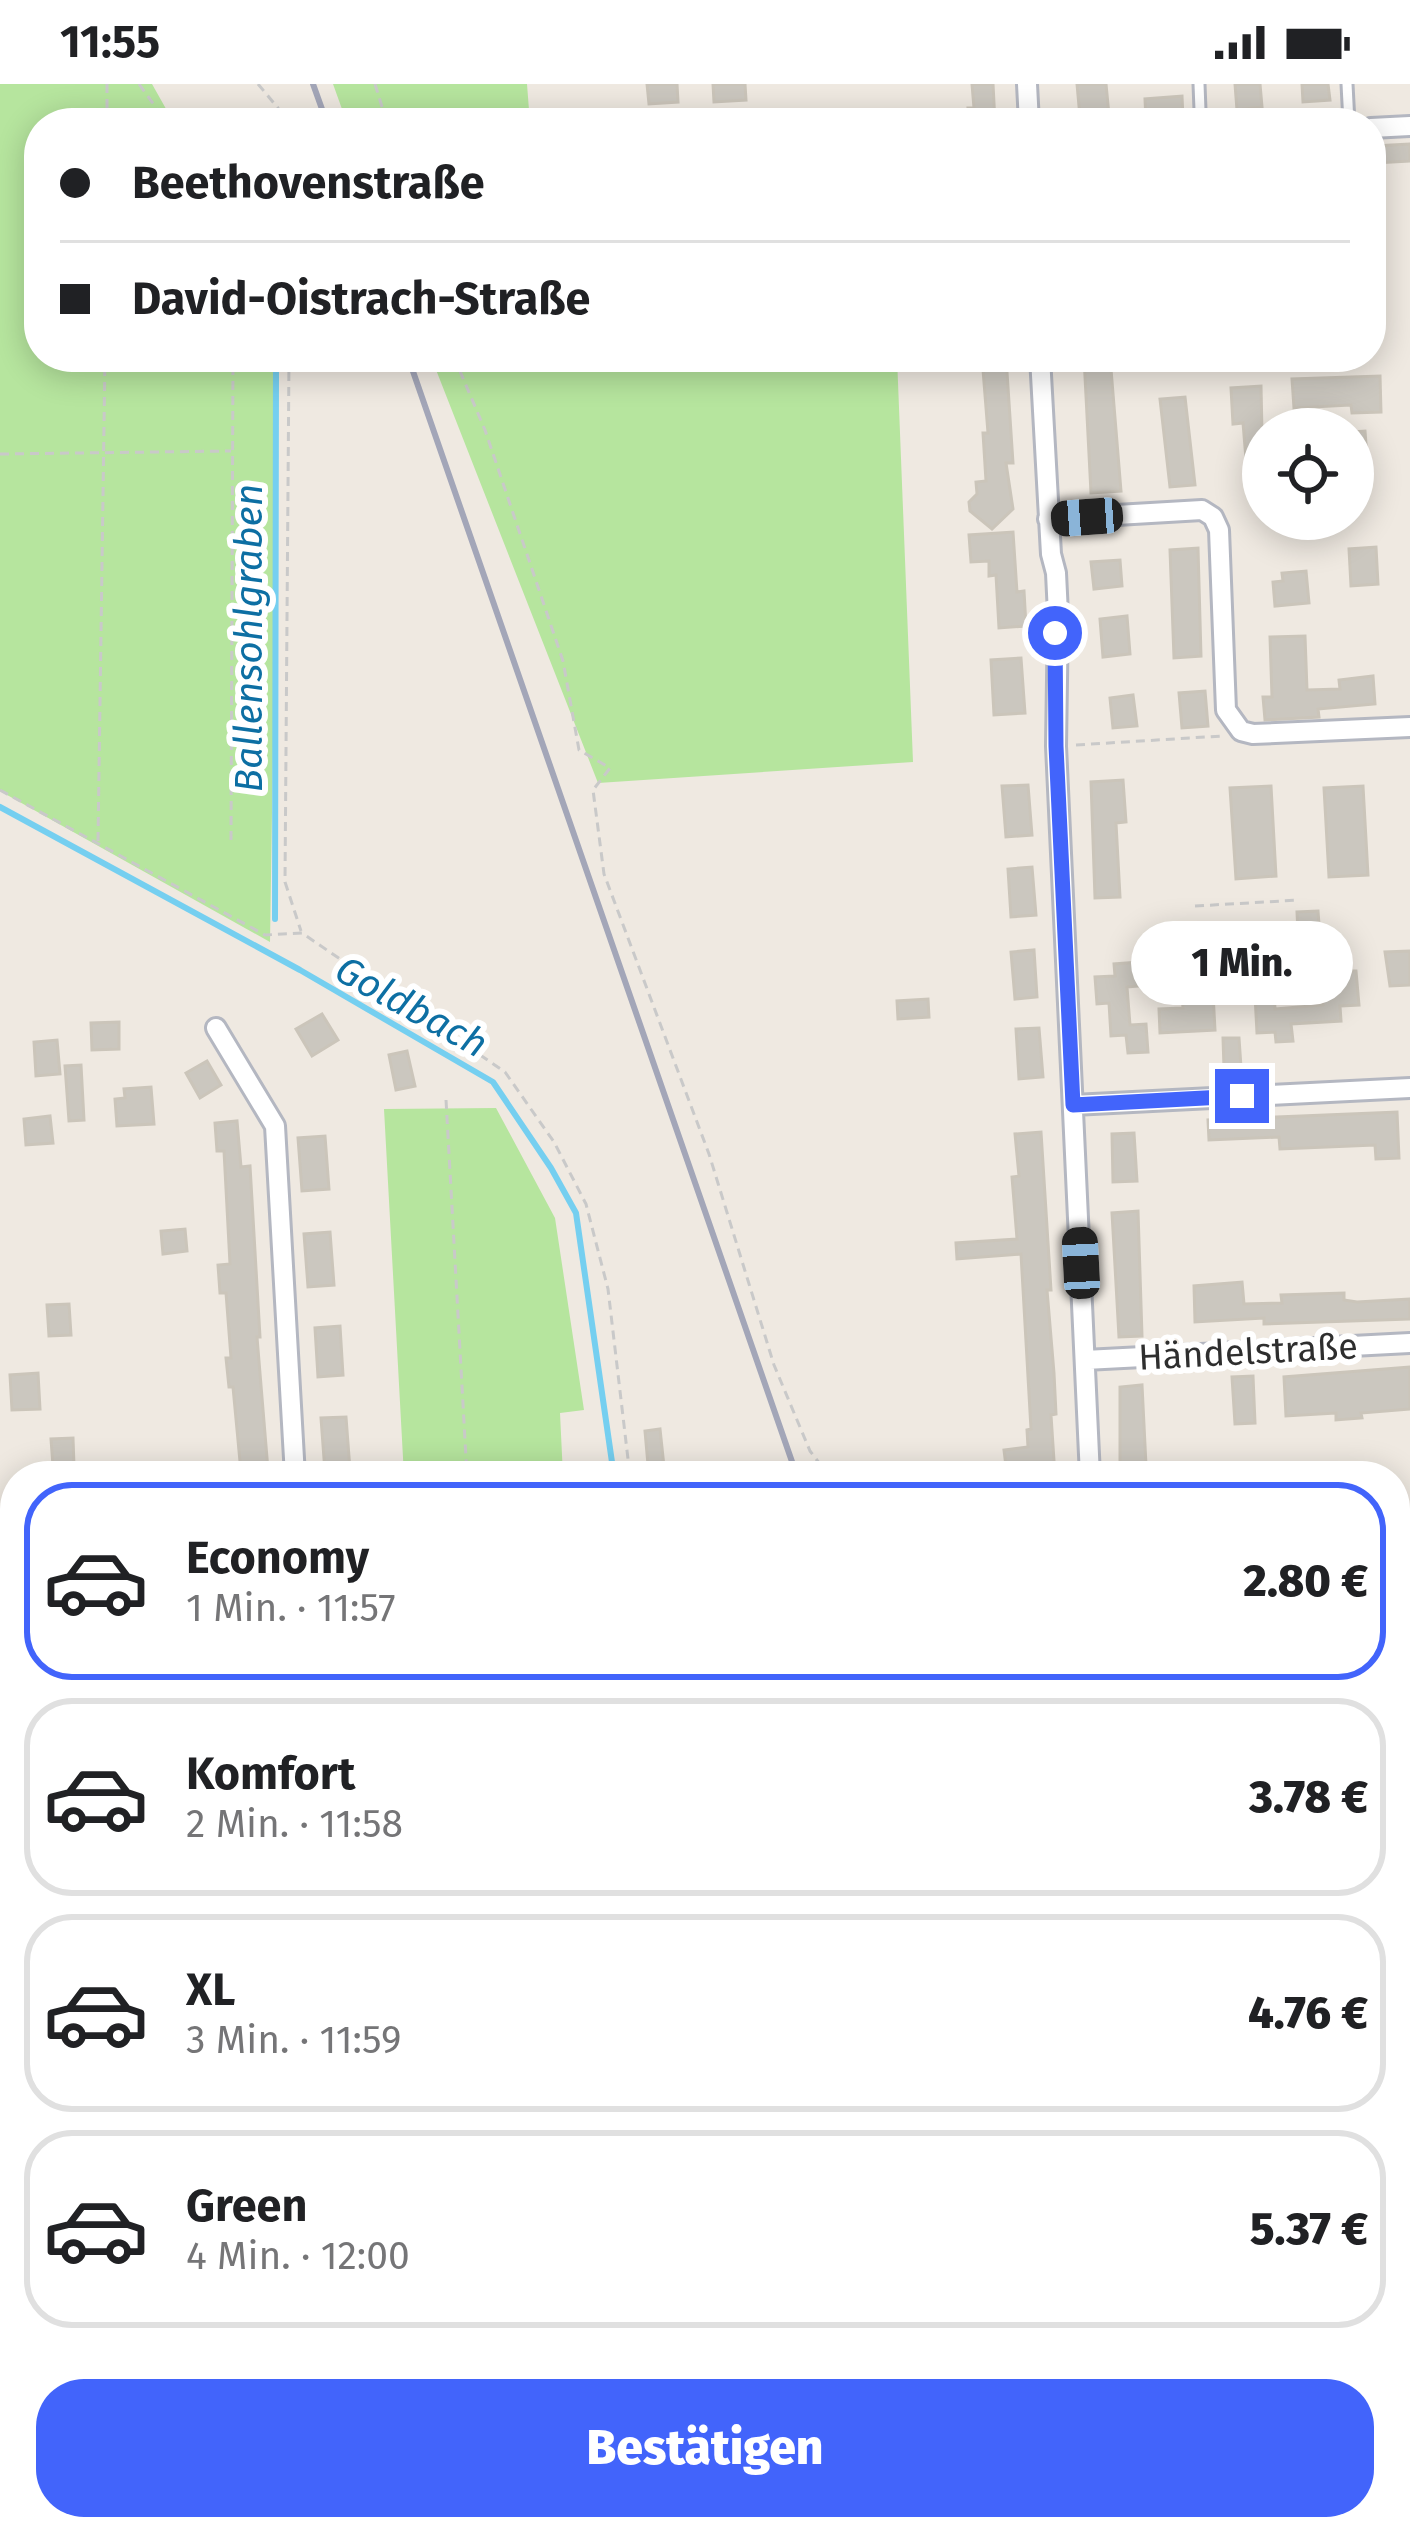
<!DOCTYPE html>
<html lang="de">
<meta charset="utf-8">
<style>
body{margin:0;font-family:"Fira Sans",sans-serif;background:#f2f2f2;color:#202124;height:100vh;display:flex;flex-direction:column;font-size:45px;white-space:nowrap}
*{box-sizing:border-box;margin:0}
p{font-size:39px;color:#757577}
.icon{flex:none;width:66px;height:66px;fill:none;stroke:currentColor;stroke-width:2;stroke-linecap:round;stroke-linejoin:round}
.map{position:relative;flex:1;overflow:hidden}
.side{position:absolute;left:0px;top:1377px;width:1410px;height:1080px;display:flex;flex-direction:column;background:#fff;border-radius:48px 48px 0 0;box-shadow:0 6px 30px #0003}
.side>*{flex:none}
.banner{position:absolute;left:24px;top:24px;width:1362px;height:264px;border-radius:48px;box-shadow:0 6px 30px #0003;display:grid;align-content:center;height:264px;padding:0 36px;background:#fff}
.tools{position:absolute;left:1242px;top:324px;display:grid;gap:24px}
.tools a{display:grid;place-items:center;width:132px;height:132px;border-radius:50%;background:#fff;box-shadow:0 6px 30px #0003;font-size:60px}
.end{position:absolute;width:54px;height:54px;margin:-27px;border:15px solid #4264fb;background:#fff;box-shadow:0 0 0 6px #fff}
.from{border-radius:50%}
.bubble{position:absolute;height:84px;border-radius:42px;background:#fff;box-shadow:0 6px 30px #0003;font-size:39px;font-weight:800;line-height:84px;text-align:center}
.car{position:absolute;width:36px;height:72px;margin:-36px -18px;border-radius:15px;box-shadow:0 0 9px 3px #0007;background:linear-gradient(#222 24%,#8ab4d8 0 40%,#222 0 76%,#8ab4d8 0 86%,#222 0)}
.banner b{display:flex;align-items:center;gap:42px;height:114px;font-size:45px}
.banner b+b{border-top:3px solid #e0e0e0}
.banner i{width:30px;height:30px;background:#202124}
ul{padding:21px 0 0;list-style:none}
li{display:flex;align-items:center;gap:36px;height:198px;margin:0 24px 18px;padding:0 12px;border:6px solid #e0e0e0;border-radius:48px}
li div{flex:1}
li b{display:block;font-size:45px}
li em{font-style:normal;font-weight:800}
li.selected{border-color:#4264fb}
li>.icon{width:108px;height:108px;stroke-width:1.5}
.action{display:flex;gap:24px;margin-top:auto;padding:24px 36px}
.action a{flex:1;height:138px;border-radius:48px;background:#4264fb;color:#fff;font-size:48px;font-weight:800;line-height:138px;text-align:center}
.status{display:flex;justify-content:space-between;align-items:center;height:84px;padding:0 60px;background:#fff;direction:ltr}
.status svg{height:33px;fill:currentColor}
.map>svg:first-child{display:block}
</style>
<div class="status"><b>11:55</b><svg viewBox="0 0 49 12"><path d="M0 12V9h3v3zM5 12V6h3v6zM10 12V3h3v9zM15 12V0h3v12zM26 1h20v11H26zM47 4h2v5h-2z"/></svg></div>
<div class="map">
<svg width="1410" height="2457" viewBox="0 0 1410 2457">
<rect width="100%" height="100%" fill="#efe9e1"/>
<path fill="#f0e6d1" d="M 548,2442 L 814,2442 L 817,2457 L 549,2457 Z"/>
<path fill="#b6e59e" d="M 0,0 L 152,0 L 174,39 L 39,39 L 39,273 L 279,273 L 270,858 L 0,707 Z
M 333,0 L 527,0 L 530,39 L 347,39 Z
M 888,26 L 889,39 L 555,39 Z
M 431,273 L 897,273 L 913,678 L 598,699 Z
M 496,1024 L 555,1134 L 584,1326 L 560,1329 L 563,1392 L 404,1392 L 384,1025 Z"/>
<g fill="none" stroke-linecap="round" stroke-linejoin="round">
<path stroke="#75cff0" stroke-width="6" d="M 273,39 L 274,37
M 0,723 L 300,886 L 493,998 L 551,1084 L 576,1129 L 614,1392
M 275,835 L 276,273
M 368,2457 L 372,2442"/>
</g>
<path fill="#cbc7bf" stroke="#cbc5ba" stroke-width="3" fill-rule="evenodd" d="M 647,0 L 677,0 L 678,18 L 649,20 Z
M 713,0 L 745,0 L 746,16 L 714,18 Z
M 972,0 L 993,0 L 995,39 L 969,39 L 968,24 L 974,24 Z
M 1077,0 L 1106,0 L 1109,31 L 1080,33 Z
M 1235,0 L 1260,0 L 1262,23 L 1237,26 Z
M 1302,0 L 1328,0 L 1330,16 L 1303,18 Z
M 1182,12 L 1183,35 L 1146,37 L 1145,15 Z
M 1410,60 L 1410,77 L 1376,79 L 1375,62 Z
M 982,273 L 1006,273 L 1013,379 L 1006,379 L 1013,425 L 992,445 L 970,427 L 969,418 L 977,410 L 976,398 L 986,397 L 983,349 L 988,349 Z
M 1084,273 L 1110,273 L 1121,407 L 1091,409 Z
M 1380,292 L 1381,328 L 1352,329 L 1351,321 L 1294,324 L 1292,295 Z
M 1261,302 L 1263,397 L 1248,399 L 1243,339 L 1233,340 L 1231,304 Z
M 1185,313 L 1195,401 L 1170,403 L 1160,315 Z
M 1365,347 L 1369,399 L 1353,401 L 1353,348 Z
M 1013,448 L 1017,508 L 1024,507 L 1026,542 L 999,544 L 996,491 L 989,492 L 989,477 L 971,478 L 969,451 Z
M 1376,463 L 1378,500 L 1351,502 L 1349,465 Z
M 1198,464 L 1201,572 L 1174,574 L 1170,466 Z
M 1120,476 L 1122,502 L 1094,505 L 1091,478 Z
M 1306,487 L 1309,519 L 1275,522 L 1273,498 L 1283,497 L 1282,489 Z
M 1127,532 L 1130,570 L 1103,573 L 1100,535 Z
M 1305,552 L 1307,606 L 1340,605 L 1339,596 L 1373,592 L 1375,620 L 1318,625 L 1319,633 L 1265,636 L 1263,613 L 1272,613 L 1270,553 Z
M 1021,574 L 1025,629 L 994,631 L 991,576 Z
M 1205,607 L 1208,642 L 1182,644 L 1179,609 Z
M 1133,611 L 1137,642 L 1113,644 L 1110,614 Z
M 1123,696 L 1126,738 L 1116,739 L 1120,813 L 1095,814 L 1091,698 Z
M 1028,701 L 1032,751 L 1006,753 L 1002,702 Z
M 1271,702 L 1276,792 L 1236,795 L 1230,704 Z
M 1363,702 L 1368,791 L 1329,793 L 1324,704 Z
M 1032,783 L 1036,831 L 1011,833 L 1008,785 Z
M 1318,827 L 1321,866 L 1337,865 L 1338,882 L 1350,881 L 1350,887 L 1356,887 L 1359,921 L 1340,922 L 1341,937 L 1291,940 L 1293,957 L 1276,958 L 1275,948 L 1257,949 L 1255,911 L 1246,912 L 1244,876 L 1299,870 L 1297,828 ZM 1320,887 L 1323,921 L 1275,925 L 1273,890 Z
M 1034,866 L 1037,913 L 1015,915 L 1011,868 Z
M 1410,867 L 1410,901 L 1390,902 L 1385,868 Z
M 1193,874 L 1193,891 L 1150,893 L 1151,901 L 1127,903 L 1130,941 L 1146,940 L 1148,968 L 1128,969 L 1126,951 L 1111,952 L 1109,919 L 1097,920 L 1095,893 L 1115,892 L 1114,880 Z
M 1213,909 L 1215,946 L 1160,949 L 1159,925 L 1183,924 L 1182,911 Z
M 928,915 L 929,933 L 898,935 L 897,917 Z
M 322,930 L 338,956 L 312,972 L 296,945 Z
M 119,938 L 119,965 L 92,966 L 91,939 Z
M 1039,944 L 1043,993 L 1019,995 L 1016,945 Z
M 1223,954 L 1239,954 L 1241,983 L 1224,984 Z
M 57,956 L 60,990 L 36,992 L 34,958 Z
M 407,967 L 415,1002 L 396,1006 L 389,971 Z
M 207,977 L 221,1001 L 200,1014 L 186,989 Z
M 81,981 L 84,1036 L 69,1037 L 65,982 Z
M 151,1003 L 154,1040 L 117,1042 L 115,1015 L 125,1014 L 124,1005 Z
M 1397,1028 L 1399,1074 L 1376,1075 L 1375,1061 L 1280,1065 L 1279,1053 L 1209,1056 L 1208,1036 Z
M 50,1032 L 53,1059 L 26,1061 L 24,1035 Z
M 237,1037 L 241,1083 L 250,1082 L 260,1253 L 257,1253 L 268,1386 L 241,1388 L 233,1303 L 229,1303 L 226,1274 L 231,1274 L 226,1209 L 220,1209 L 218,1181 L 230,1180 L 224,1067 L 217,1067 L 215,1039 Z
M 1041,1048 L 1051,1206 L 1047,1206 L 1054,1289 L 1056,1330 L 1051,1331 L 1055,1392 L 1027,1392 L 1026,1380 L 1006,1382 L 1004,1366 L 1028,1363 L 1027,1346 L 1031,1345 L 1021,1170 L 957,1175 L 956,1159 L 1017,1155 L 1012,1093 L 1019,1092 L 1015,1050 Z
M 1134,1049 L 1137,1097 L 1113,1098 L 1112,1050 Z
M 325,1052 L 329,1105 L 302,1107 L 298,1054 Z
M 1138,1127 L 1142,1252 L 1119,1253 L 1112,1129 Z
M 185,1145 L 187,1167 L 163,1170 L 161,1147 Z
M 330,1148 L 334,1201 L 308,1203 L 304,1150 Z
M 1242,1198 L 1244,1220 L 1282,1219 L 1281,1211 L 1344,1209 L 1344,1216 L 1357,1218 L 1410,1215 L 1410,1235 L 1264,1240 L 1264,1234 L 1195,1238 L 1194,1202 Z
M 69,1220 L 71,1251 L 49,1252 L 47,1221 Z
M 340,1242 L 343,1291 L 318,1293 L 315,1244 Z
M 1410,1283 L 1410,1325 L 1361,1329 L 1362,1334 L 1336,1336 L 1336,1329 L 1286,1332 L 1284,1293 Z
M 38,1289 L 40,1325 L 12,1326 L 10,1291 Z
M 1253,1292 L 1255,1339 L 1235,1340 L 1232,1293 Z
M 1142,1301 L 1146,1381 L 1120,1383 L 1120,1303 Z
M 346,1333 L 350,1386 L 325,1388 L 321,1334 Z
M 660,1345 L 665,1392 L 649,1392 L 645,1347 Z
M 73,1354 L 74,1382 L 53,1382 L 51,1355 Z
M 15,1614 L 15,1649 L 0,1650 L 0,1615 Z
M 15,1699 L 15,1850 L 0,1851 L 0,1700 Z
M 15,1880 L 15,1925 L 0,1926 L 0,1882 Z
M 0,2162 L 15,2164 L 15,2195 L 0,2193 Z
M 0,2381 L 15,2383 L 11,2457 L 0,2457 Z
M 88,2442 L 122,2442 L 120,2457 L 85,2457 Z
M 196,2442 L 229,2442 L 226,2457 L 194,2457 Z
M 887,2442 L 944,2442 L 946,2457 L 849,2457 L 848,2448 Z
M 984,2442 L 1029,2442 L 1031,2457 L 986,2457 Z"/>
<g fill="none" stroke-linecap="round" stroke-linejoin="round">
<defs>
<path id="service" d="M 1199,0 L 1200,26 L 1206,39
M 1347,0 L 1349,39
M 959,2442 L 961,2457"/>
<path id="minor" d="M 1027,0 L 1029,39
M 1371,44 L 1410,42
M 1040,273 L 1051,470 L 1056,489 L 1058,530 L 1056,662 L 1090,1392
M 1048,435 L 1202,426 L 1213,433 L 1219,446 L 1226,626 L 1241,647 L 1253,650 L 1410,643
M 216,944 L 275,1042 L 295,1392
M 1073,1021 L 1410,1004
M 1085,1276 L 1410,1259
M 1395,1601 L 1410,1601
M 0,1975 L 15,1978
M 1395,1991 L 1410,1990
M 0,2220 L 15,2223
M 407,2442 L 540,2442 L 540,2457
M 1182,2442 L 1187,2457
M 34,2457 L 36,2442
M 141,2457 L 144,2442
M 254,2457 L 257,2442"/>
<path id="tertiary" d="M 1395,2408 L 1410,2400
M 1293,2457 L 1324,2442"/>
</defs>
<use href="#service" stroke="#b4b7c1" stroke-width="15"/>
<use href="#minor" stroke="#b4b7c1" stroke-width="24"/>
<use href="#tertiary" stroke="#b4b7c1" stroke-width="30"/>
<path stroke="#c9c9c9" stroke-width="3" stroke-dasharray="9 6" stroke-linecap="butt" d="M 139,0 L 167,39
M 258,0 L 278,24 L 283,39
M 375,0 L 387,39
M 107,39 L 107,0
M 289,273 L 285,798 L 301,847
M 454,273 L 485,346 L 563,577 L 579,666 L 610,684 L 593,706 L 604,790 L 709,1070 L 774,1281 L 810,1367 L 829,1392
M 0,370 L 231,367
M 1076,661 L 1222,652
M 0,706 L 265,851 L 302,849 L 505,988 L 554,1058 L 586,1120 L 608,1205 L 630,1392
M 231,756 L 233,273
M 98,757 L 105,273
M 1195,822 L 1299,816
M 446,1016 L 467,1392
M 1395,1957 L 1410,1957
M 1395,2368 L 1410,2360
M 1395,2436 L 1410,2429
M 287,2442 L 293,2457
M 305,2442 L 393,2454
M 1225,2457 L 1251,2442
M 1352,2457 L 1382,2442"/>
<use href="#service" stroke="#fff" stroke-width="9"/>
<use href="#minor" stroke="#fff" stroke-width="18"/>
<use href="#tertiary" stroke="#fff" stroke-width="24"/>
<path stroke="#a3a6b8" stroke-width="3" d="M 1395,2411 L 1410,2404
M 1300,2457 L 1331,2442"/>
<path stroke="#a3a6b8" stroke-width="6" d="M 313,0 L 327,39
M 408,273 L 797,1392
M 1162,2442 L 1167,2457"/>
</g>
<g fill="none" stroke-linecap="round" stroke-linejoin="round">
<path stroke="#4264fb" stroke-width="15" d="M 1055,549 L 1056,662 L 1073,1021 L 1242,1012"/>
</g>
<g text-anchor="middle" stroke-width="12" stroke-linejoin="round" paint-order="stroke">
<g font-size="36" fill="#2e2e2e" stroke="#fff">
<text transform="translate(1248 1267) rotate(-3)" y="13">Händelstraße</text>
</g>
<g font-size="39" font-style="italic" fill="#0d6fa3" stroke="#fff">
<text transform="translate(248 554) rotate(-90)" y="14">Ballensohlgraben</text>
<text transform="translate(412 922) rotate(29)" y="14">Goldbach</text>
</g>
</g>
</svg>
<div class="tools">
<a><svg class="icon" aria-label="locate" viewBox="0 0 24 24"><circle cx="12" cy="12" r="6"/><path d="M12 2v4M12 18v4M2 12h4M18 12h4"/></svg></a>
</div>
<i class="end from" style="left:1055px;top:549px"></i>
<i class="end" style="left:1242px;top:1012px"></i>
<div class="bubble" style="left:1131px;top:837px;width:222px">1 Min.</div>
<i class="car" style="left:1087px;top:433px;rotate:266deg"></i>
<i class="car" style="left:1081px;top:1179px;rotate:357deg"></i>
<div class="banner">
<b><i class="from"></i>Beethovenstraße</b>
<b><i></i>David-Oistrach-Straße</b>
</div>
<section class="side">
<ul>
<li class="selected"><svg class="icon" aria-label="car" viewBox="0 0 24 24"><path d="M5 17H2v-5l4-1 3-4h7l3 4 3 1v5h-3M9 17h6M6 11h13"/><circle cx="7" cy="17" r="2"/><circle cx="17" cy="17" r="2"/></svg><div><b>Economy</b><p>1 Min. · 11:57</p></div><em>2.80 €</em></li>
<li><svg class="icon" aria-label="car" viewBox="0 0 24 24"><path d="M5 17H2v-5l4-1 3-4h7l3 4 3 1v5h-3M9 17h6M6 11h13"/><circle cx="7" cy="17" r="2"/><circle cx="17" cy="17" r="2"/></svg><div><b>Komfort</b><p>2 Min. · 11:58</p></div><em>3.78 €</em></li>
<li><svg class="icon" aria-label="car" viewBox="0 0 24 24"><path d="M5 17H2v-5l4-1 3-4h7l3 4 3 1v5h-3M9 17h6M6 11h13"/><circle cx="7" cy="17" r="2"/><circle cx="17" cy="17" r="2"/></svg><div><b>XL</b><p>3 Min. · 11:59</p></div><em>4.76 €</em></li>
<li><svg class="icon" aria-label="car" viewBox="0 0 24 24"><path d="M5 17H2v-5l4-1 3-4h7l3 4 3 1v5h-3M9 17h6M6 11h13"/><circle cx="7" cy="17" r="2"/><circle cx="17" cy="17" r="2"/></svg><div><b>Green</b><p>4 Min. · 12:00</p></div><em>5.37 €</em></li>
</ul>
<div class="action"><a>Bestätigen</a></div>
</section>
</div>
